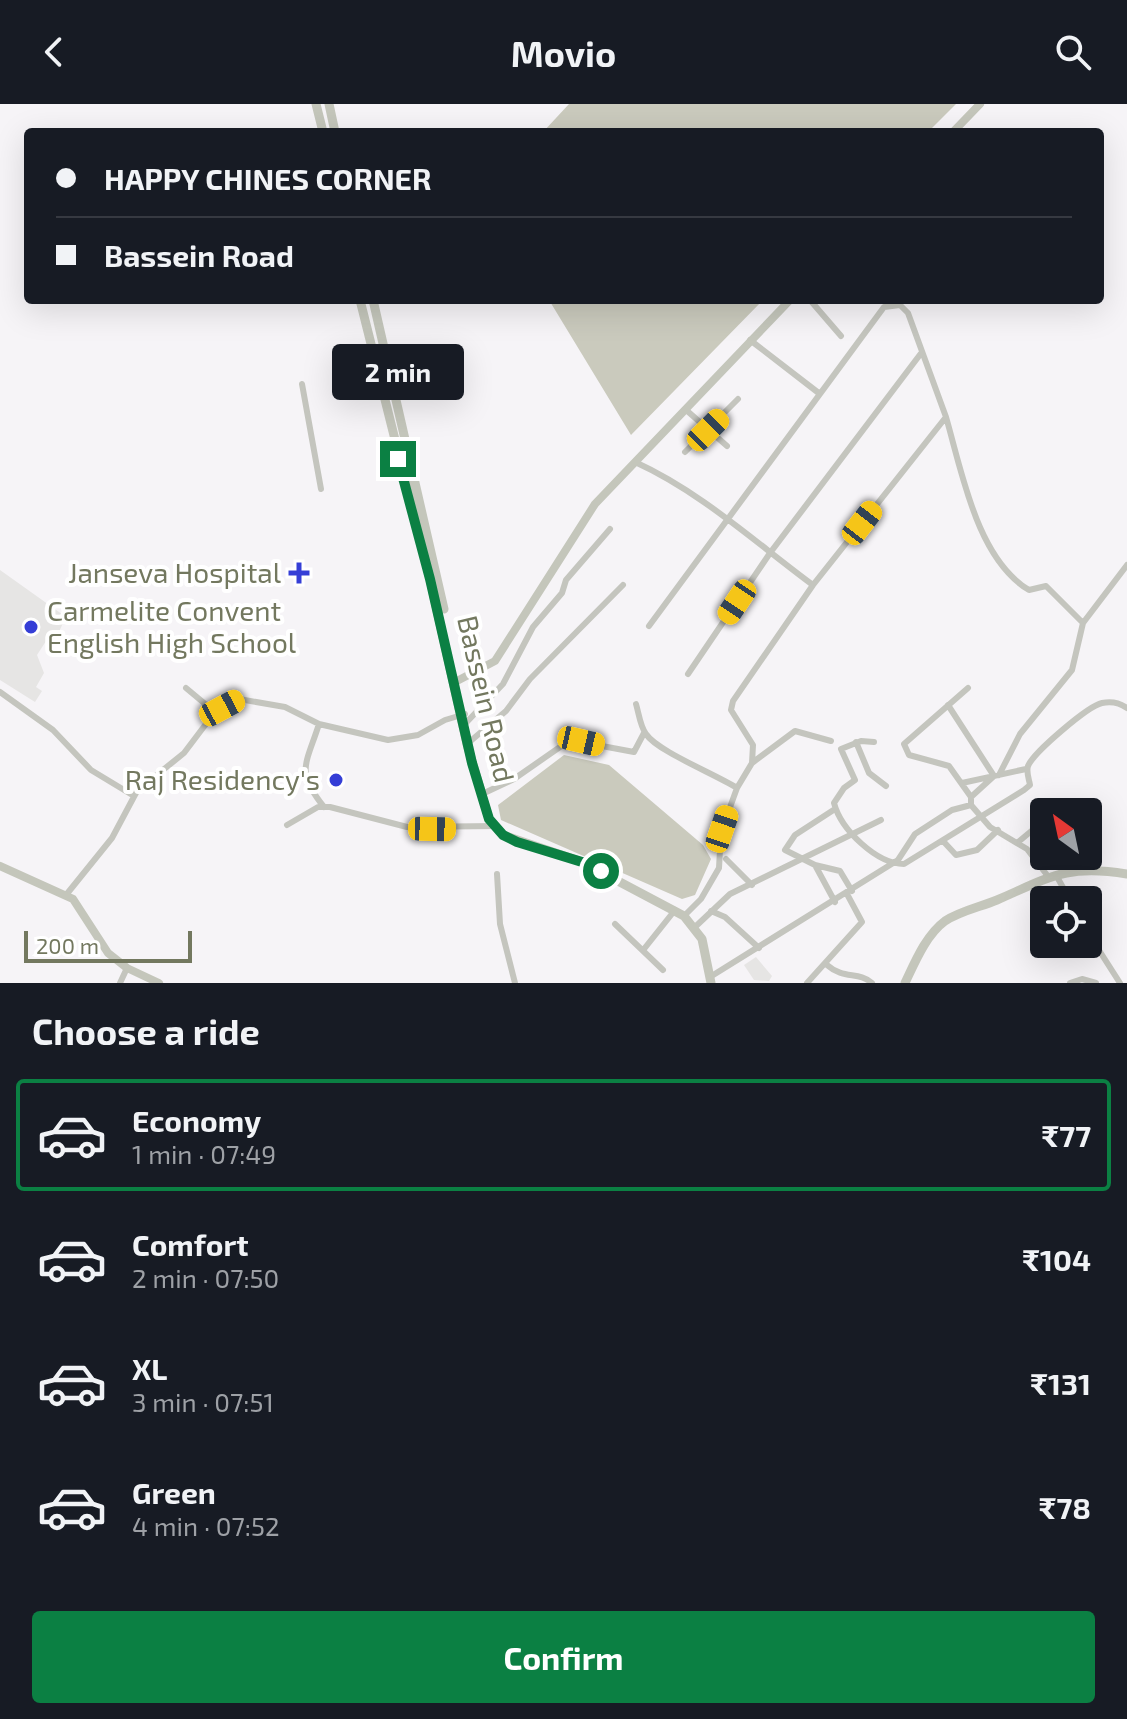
<!DOCTYPE html>
<meta charset="utf-8">
<style>
body{margin:0;font-family:"Exo 2",sans-serif;background:#242831;color:#f1f3f6;height:100vh;display:flex;flex-direction:column;font-size:30px;white-space:nowrap}
*{box-sizing:border-box;margin:0}
p{font-size:26px;color:#9ea1a6}
.icon{flex:none;width:44px;height:44px;fill:none;stroke:currentColor;stroke-width:2;stroke-linecap:round;stroke-linejoin:round}
.map{position:relative;height:879px;overflow:hidden}
.panel{display:flex;flex-direction:column;background:#171b24;flex:1}
.panel>*{flex:none}
.top-card{position:absolute;left:24px;top:24px;width:1080px;height:176px;border-radius:8px;box-shadow:0 8px 32px #0002;display:grid;align-content:center;height:176px;padding:0 32px;background:#171b24}
.needle{width:52px;rotate:327deg}
.buttons{position:absolute;left:1030px;top:694px;display:grid;gap:16px}
.buttons a{display:grid;place-items:center;width:72px;height:72px;border-radius:8px;background:#171b24;box-shadow:0 8px 32px #0002;font-size:40px}
.scale{position:absolute;left:24px;bottom:20px;width:168px;box-sizing:border-box;padding-left:8px;border:4px solid #73785f;border-top:0;font-size:22px;line-height:28px;white-space:nowrap;color:#73785f;-webkit-text-stroke:6px #fff;paint-order:stroke}
.end{position:absolute;width:36px;height:36px;margin:-18px;border:10px solid #0b8043;background:#fff;box-shadow:0 0 0 4px #fff}
.from{border-radius:50%}
.bubble{position:absolute;height:56px;border-radius:8px;background:#171b24;box-shadow:0 8px 32px #0002;font-size:26px;font-weight:700;line-height:56px;text-align:center}
.car{position:absolute;width:24px;height:48px;margin:-24px -12px;border-radius:10px;box-shadow:0 0 6px 2px #0007;background:linear-gradient(#f5c518 24%,#345 0 40%,#f5c518 0 76%,#345 0 86%,#f5c518 0)}
.top-card b{display:flex;align-items:center;gap:28px;height:76px;font-size:30px}
.top-card b+b{border-top:2px solid #363941}
.top-card i{width:20px;height:20px;background:#f1f3f6}
ul{padding:0;list-style:none}
li{display:flex;align-items:center;gap:24px;height:112px;margin:0 16px 12px;padding:0 16px;border:4px solid transparent;border-radius:8px}
li div{flex:1}
li b{display:block;font-size:30px}
li em{font-style:normal;font-weight:700}
li.current{border-color:#0b8043}
li>.icon{width:72px;height:72px;stroke-width:1.5}
h2{padding:0 32px;font-size:36px;line-height:96px}
.action{display:flex;gap:16px;margin-top:auto;padding:16px 32px}
.action a{flex:1;height:92px;border-radius:8px;background:#0b8043;color:#fff;font-size:32px;font-weight:700;line-height:92px;text-align:center}
header{display:flex;justify-content:space-between;align-items:center;height:104px;padding:0 32px;background:#171b24;font-size:36px;font-weight:700}
.map>svg:first-child{display:block}
</style>
<header><svg class="icon" aria-label="back" viewBox="0 0 24 24"><path d="M15 5l-7 7 7 7"/></svg>Movio<svg class="icon" aria-label="search" viewBox="0 0 24 24"><circle cx="10" cy="10" r="6"/><path d="M15 15l6 6"/></svg></header>
<div class="map">
<svg width="1127" height="879" viewBox="0 0 1127 879">
<rect width="100%" height="100%" fill="#f6f4f7"/>
<path fill="#e6e5e4" d="M 0,466 L 66,513 L 55,536 L 48,534 L 37,551 L 44,569 L 36,583 L 42,587 L 35,598 L 0,576 Z
M 756,853 L 772,872 L 769,877 L 754,876 L 744,861 Z"/>
<path fill="#cacabd" d="M 569,0 L 956,0 L 928,28 L 543,28 Z
M 549,196 L 763,196 L 631,331 Z
M 564,651 L 609,661 L 703,741 L 711,755 L 695,791 L 682,795 L 501,716 L 498,701 Z"/>
<g fill="none" stroke-linecap="round" stroke-linejoin="round">
<path stroke="#c4c5be" stroke-width="6" d="M 810,196 L 841,232
M 750,236 L 820,290
M 302,280 L 321,385
M 685,305 L 727,342
M 946,313 C 962,368 977,455 1029,486 L 1046,482 L 1083,519
M 685,348 L 738,295
M 635,358 C 701,388 756,439 813,481 L 946,313 L 908,209 L 900,201 L 884,203 L 649,522
M 474,570 L 487,598
M 688,570 L 770,449 L 922,248
M 186,584 L 216,609
M 968,584 L 904,640 L 909,651 L 949,662 L 971,693 L 971,701
M 0,588 L 53,626 L 91,666 L 134,692
M 636,600 C 639,610 640,622 646,630 C 657,647 715,670 737,684
M 948,601 L 994,672 L 971,693
M 319,620 C 306,661 295,667 324,703
M 463,622 L 503,580 L 533,523 L 562,489 L 566,476 L 610,425
M 856,638 L 869,669 L 886,682
M 874,638 L 861,637 L 841,645 L 855,676 L 844,684 L 834,699 C 841,726 877,760 904,760 L 1024,686 L 1030,681 C 1029,675 1026,668 1028,662 C 1034,648 1088,602 1102,599 C 1111,597 1120,599 1127,604
M 467,640 L 506,607 L 530,575 L 623,481
M 752,659 L 795,627 L 831,637
M 999,671 L 1020,630 L 1072,566 L 1083,519 L 1127,461
M 962,679 L 1026,665
M 480,691 L 514,675 L 570,636 L 634,648 L 644,629
M 835,705 L 795,731 L 785,746 L 815,761 L 840,767 L 852,787
M 287,721 L 318,703 L 330,703 L 407,723 L 496,722
M 943,737 L 956,751 L 977,746 L 998,726
M 1017,739 L 1035,724 L 1044,727
M 726,755 L 752,781
M 815,761 L 835,798
M 497,770 L 500,820 L 515,879
M 1056,771 L 1070,796
M 66,791 L 112,734 L 137,687 L 184,649 L 212,612 L 239,595 L 285,603 L 319,620 L 388,636 L 418,631 L 445,616 L 465,610
M 711,807 L 725,813 L 759,844
M 684,812 L 701,795 L 719,764 L 721,728 L 737,684 L 752,659 L 753,641 L 731,606 L 733,597 L 813,481
M 615,820 L 663,866
M 695,823 L 730,790 L 881,716
M 1088,829 L 1120,879
M 644,845 L 675,806
M 827,861 C 844,876 858,867 872,879
M 710,873 L 898,756 L 915,730 L 952,706 L 971,701 L 990,723 L 1027,745 L 1047,771
M 120,879 L 127,864
M 807,879 L 862,818 L 847,790
M 1070,879 L 1082,875 L 1096,879"/>
<path stroke="#c4c6bb" stroke-width="8" d="M 953,28 L 980,0
M 455,578 L 495,557 L 595,400 L 790,196
M 0,762 L 73,795 L 108,849 L 127,864 L 159,879"/>
<path stroke="#c4c6bb" stroke-width="9" d="M 316,0 L 323,28
M 329,0 L 335,28
M 360,196 L 430,475 L 467,640 L 489,715 L 503,731 L 582,758 L 684,812 L 702,835 L 711,879
M 373,196 L 444,505
M 905,879 C 915,858 926,831 945,817 C 960,807 980,803 997,796 C 1050,773 1067,760 1127,770"/>
</g>
<g fill="none" stroke-linecap="round" stroke-linejoin="round">
<path stroke="#0b8043" stroke-width="10" d="M 398,355 L 430,475 L 472,659 L 489,715 L 503,731 L 517,738 L 582,758 L 601,767"/>
</g>
<g fill="#353ed6" stroke="#fff" stroke-width="3">
<path d="M295 457h8v8h8v8h-8v8h-8v-8h-8v-8h8z"/>
<circle cx="31" cy="523" r="8"/>
<circle cx="336" cy="676" r="8"/>
</g>
<g text-anchor="middle" stroke-width="8" stroke-linejoin="round" paint-order="stroke">
<g font-size="28" fill="#73785f" stroke="#fff" text-anchor="end">
<text x="281" y="479">Janseva Hospital</text>
<text x="47" y="517" text-anchor="start">Carmelite Convent<tspan x="47" dy="32">English High School</tspan></text>
<text x="320" y="686">Raj Residency's</text>
</g>
<g font-size="28" fill="#73785f" stroke="#fff">
<text transform="translate(486 595) rotate(77)" y="10">Bassein Road</text>
</g>
</g>
</svg>
<div class="buttons">
<a><svg class="needle" viewBox="-14 -14 28 28"><path d="M0-13l5 13h-10z" fill="#e53935"/><path d="M0 13l5-13h-10z" fill="#9ea1a6"/></svg></a>
<a><svg class="icon" aria-label="locate" viewBox="0 0 24 24"><circle cx="12" cy="12" r="6"/><path d="M12 2v4M12 18v4M2 12h4M18 12h4"/></svg></a>
</div>
<div class="scale">200 m</div>
<i class="end from" style="left:601px;top:767px"></i>
<i class="end" style="left:398px;top:355px"></i>
<div class="bubble" style="left:332px;top:240px;width:132px">2 min</div>
<i class="car" style="left:708px;top:326px;rotate:45deg"></i>
<i class="car" style="left:862px;top:419px;rotate:38deg"></i>
<i class="car" style="left:737px;top:498px;rotate:214deg"></i>
<i class="car" style="left:222px;top:604px;rotate:62deg"></i>
<i class="car" style="left:581px;top:637px;rotate:103deg"></i>
<i class="car" style="left:432px;top:725px;rotate:91deg"></i>
<i class="car" style="left:722px;top:725px;rotate:19deg"></i>
<div class="top-card">
<b><i class="from"></i>HAPPY CHINES CORNER</b>
<b><i></i>Bassein Road</b>
</div>
</div>
<section class="panel">
<h2>Choose a ride</h2>
<ul>
<li class="current"><svg class="icon" aria-label="car" viewBox="0 0 24 24"><path d="M5 17H2v-5l4-1 3-4h7l3 4 3 1v5h-3M9 17h6M6 11h13"/><circle cx="7" cy="17" r="2"/><circle cx="17" cy="17" r="2"/></svg><div><b>Economy</b><p>1 min · 07:49</p></div><em>₹77</em></li>
<li><svg class="icon" aria-label="car" viewBox="0 0 24 24"><path d="M5 17H2v-5l4-1 3-4h7l3 4 3 1v5h-3M9 17h6M6 11h13"/><circle cx="7" cy="17" r="2"/><circle cx="17" cy="17" r="2"/></svg><div><b>Comfort</b><p>2 min · 07:50</p></div><em>₹104</em></li>
<li><svg class="icon" aria-label="car" viewBox="0 0 24 24"><path d="M5 17H2v-5l4-1 3-4h7l3 4 3 1v5h-3M9 17h6M6 11h13"/><circle cx="7" cy="17" r="2"/><circle cx="17" cy="17" r="2"/></svg><div><b>XL</b><p>3 min · 07:51</p></div><em>₹131</em></li>
<li><svg class="icon" aria-label="car" viewBox="0 0 24 24"><path d="M5 17H2v-5l4-1 3-4h7l3 4 3 1v5h-3M9 17h6M6 11h13"/><circle cx="7" cy="17" r="2"/><circle cx="17" cy="17" r="2"/></svg><div><b>Green</b><p>4 min · 07:52</p></div><em>₹78</em></li>
</ul>
<div class="action"><a>Confirm</a></div>
</section>
